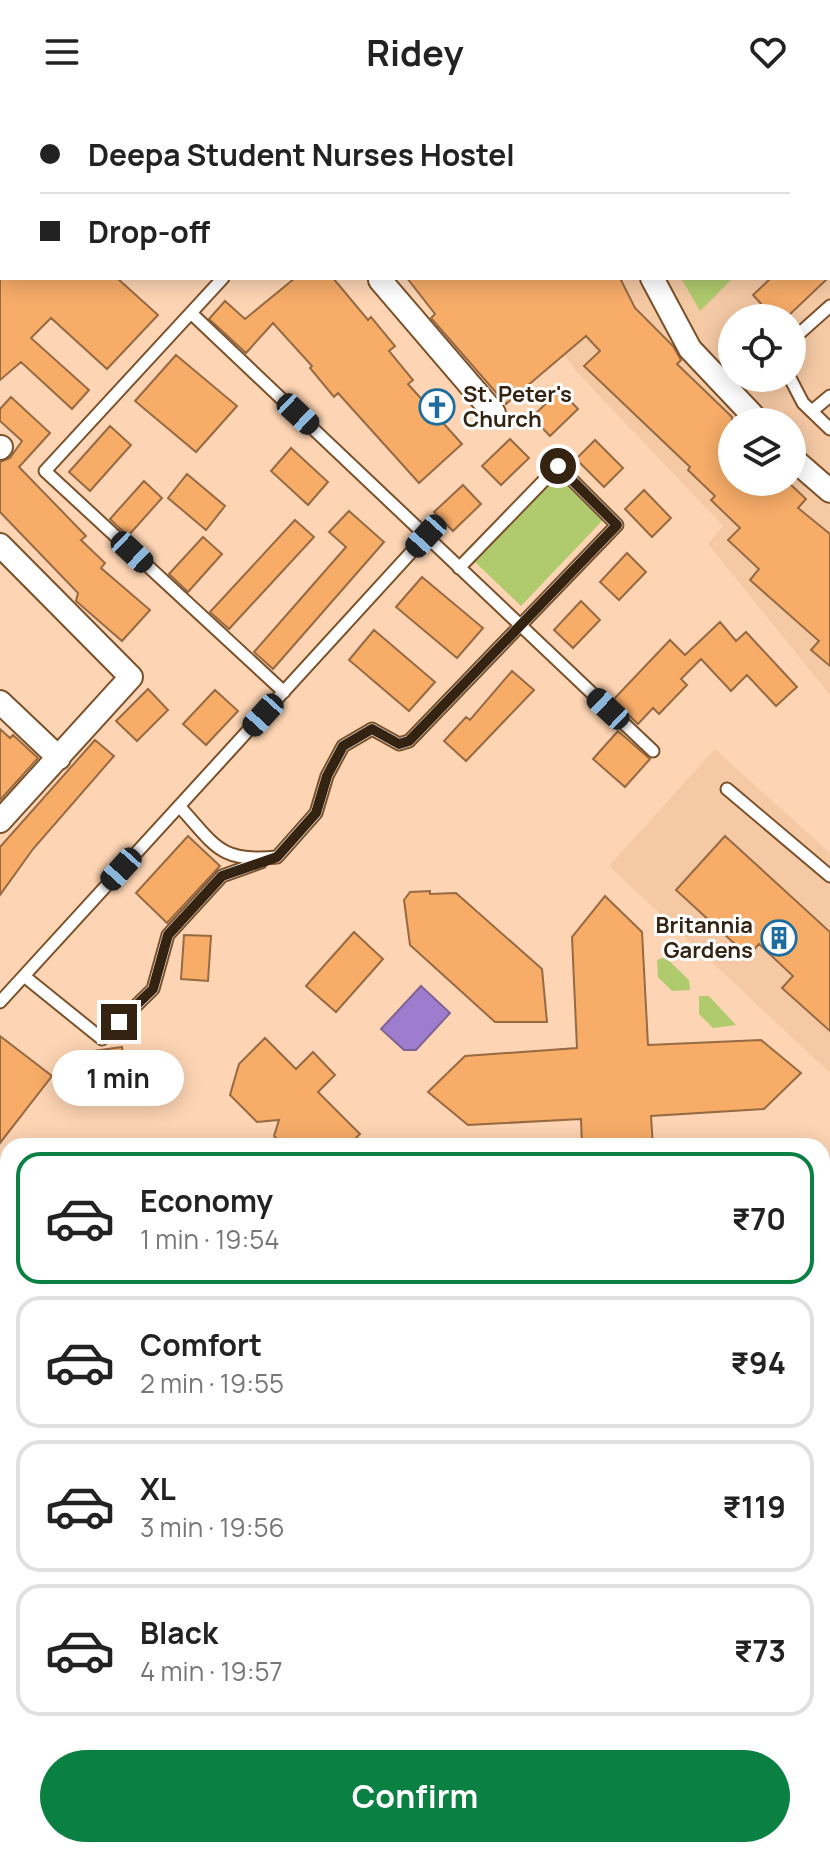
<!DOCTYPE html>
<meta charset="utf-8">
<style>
body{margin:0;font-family:Manrope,sans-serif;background:#f6f6f6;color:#222;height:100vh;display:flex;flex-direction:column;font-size:30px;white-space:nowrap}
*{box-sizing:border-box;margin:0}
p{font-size:26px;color:#767676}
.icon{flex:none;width:44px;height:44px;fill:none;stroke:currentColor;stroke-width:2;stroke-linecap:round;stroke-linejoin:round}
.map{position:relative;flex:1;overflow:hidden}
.side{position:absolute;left:0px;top:1034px;width:830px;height:720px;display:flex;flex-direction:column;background:#fff;border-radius:24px 24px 0 0;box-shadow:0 4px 20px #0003}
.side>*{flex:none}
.banner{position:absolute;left:0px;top:0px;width:830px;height:176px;box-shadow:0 4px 20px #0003;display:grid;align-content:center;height:176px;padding:0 40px;background:#fff}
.fabs{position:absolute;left:718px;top:200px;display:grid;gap:16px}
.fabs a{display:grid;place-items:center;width:88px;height:88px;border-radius:50%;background:#fff;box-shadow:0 4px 20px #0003;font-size:40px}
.end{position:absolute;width:36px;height:36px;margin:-18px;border:10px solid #352312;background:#fff;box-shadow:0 0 0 4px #fff}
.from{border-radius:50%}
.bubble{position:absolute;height:56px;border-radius:28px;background:#fff;box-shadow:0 4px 20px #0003;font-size:26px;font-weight:700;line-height:56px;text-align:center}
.car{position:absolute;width:24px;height:48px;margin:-24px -12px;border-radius:10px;box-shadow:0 0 6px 2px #0007;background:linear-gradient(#222 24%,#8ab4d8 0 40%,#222 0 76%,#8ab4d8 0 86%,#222 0)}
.banner b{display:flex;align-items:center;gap:28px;height:76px;font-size:30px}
.banner b+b{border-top:2px solid #e0e0e0}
.banner i{width:20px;height:20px;background:#222}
ul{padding:14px 0 0;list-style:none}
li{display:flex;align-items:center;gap:24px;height:132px;margin:0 16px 12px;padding:0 24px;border:4px solid #e0e0e0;border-radius:24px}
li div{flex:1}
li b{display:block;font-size:30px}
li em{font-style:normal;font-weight:700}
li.selected{border-color:#0b8043}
li>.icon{width:72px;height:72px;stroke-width:1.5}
.button{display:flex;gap:16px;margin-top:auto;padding:16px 40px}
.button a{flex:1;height:92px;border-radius:48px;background:#0b8043;color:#fff;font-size:32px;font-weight:700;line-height:92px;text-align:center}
header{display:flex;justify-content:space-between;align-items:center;height:104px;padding:0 40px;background:#fff;font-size:36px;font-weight:700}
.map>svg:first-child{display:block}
</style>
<header><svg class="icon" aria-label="menu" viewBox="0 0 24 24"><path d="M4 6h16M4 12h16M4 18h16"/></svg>Ridey<svg class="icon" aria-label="heart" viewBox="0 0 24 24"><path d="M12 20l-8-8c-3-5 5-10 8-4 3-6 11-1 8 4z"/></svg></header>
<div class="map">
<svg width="830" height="1754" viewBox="0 0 830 1754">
<rect width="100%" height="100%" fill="#fdd5b4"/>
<path fill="#f5c9a4" d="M 570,0 L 830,0 L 830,372 L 792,337 L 792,318 L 774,318 L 734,274 L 792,274 L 792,214 L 732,214 L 732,272 L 698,235 L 664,174 L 828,174 L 828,2 Z
M 509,174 L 640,174 L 682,250 L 744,318 L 732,318 L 732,378 L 792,378 L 792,369 L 830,402 L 830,591 L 708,440 L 723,422 L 576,267 Z
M 715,645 L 830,749 L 830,969 L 609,762 Z
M 8,1434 L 8,1505 L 0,1498 L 0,1444 Z
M 304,1746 L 456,1746 L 466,1754 L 314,1754 Z"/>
<path fill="#b0ca6e" d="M 681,174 L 733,174 L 700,207 Z
M 557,372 L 603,416 L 521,502 L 475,458 Z
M 665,853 L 689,876 L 690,886 L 672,887 L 658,873 L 657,856 Z
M 699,892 L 709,892 L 736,921 L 713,924 L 699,910 Z
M 830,1421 L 830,1754 L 653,1754 L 654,1746 L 822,1746 L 822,1436 Z"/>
<path fill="#9f7dce" stroke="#7f6296" stroke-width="2" d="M 421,882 L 450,909 L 416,946 L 404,946 L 381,925 Z"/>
<path fill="#f7ac68" stroke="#966a43" stroke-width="2" d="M 0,174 L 117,174 L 158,211 L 107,265 L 51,214 L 31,234 L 89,286 L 72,305 L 21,258 L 0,276 Z
M 295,174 L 333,174 L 368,216 L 371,213 L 395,242 L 389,247 L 413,276 L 408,280 L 462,340 L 419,379 L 338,289 L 334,293 L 310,264 L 312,262 L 273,219 L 246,249 L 209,215 L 225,197 L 245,215 Z
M 407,174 L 620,174 L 635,204 L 673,242 L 681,256 L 677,260 L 732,313 L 732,378 L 788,378 L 806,395 L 798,404 L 830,430 L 830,562 L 811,546 L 819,537 L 750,476 L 759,465 L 728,436 L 740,424 L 711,396 L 715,392 L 688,366 L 690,363 L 584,262 L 600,247 L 586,232 L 506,300 L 431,214 L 435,210 Z
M 771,174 L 828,174 L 786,214 L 774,214 L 753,191 Z
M 176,251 L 237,302 L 196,348 L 135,297 Z
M 560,286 L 578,305 L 550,332 L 532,313 Z
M 11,293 L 50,329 L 19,363 L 86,432 L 81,436 L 105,459 L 101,464 L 150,506 L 122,537 L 76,497 L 78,489 L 0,408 L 0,358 L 10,354 L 22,337 L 0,317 L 0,305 Z
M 110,322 L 131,341 L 90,387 L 69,368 Z
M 510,335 L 529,354 L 501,381 L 482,362 Z
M 595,336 L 623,364 L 604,383 L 576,355 Z
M 291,344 L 328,378 L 308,401 L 271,367 Z
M 187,370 L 225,402 L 206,426 L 168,394 Z
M 144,377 L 162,394 L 128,432 L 110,415 Z
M 463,381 L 481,400 L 453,427 L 434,408 Z
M 644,386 L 671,414 L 652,433 L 625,405 Z
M 349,407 L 384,438 L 273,565 L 254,548 L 346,443 L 329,428 Z
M 295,416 L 314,433 L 229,525 L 210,508 Z
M 203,433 L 222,450 L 188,488 L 169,470 Z
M 627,449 L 646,468 L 619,496 L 600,478 Z
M 422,473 L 483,524 L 457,554 L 396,503 Z
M 581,497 L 600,516 L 573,544 L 554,526 Z
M 720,518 L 736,537 L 746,528 L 797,583 L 776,602 L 747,571 L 731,587 L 701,555 L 681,575 L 687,581 L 659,610 L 653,604 L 638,620 L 613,596 L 670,536 L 685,551 Z
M 374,526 L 435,578 L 409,607 L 349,556 Z
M 512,567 L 534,586 L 466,657 L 444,637 L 466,613 L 470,616 Z
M 148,585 L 168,606 L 137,637 L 116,617 Z
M 215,586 L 238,607 L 206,641 L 183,620 Z
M 0,625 L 10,634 L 13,631 L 38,654 L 0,696 Z
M 618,627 L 650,655 L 625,683 L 593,655 Z
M 95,636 L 114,652 L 33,745 L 0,791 L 0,743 Z
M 188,732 L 220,762 L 167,819 L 136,789 Z
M 725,732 L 830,828 L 830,927 L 782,884 L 793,872 L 759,840 L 748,852 L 676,786 Z
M 430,787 L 430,790 L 456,789 L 542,865 L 547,918 L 495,918 L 410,841 L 404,796 L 410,788 Z
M 605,792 L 642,828 L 648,941 L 761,936 L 801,969 L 764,1005 L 651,1012 L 653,1042 L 582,1042 L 581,1015 L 468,1021 L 428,988 L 465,952 L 577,944 L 572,833 Z
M 354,828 L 383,855 L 336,908 L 306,882 Z
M 184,831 L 211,832 L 208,877 L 181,875 Z
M 0,932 L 52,972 L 0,1039 Z
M 265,934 L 296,965 L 313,948 L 335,971 L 318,988 L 360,1030 L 348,1042 L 284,1042 L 274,1032 L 279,1016 L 257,1018 L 230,991 L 239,960 Z
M 122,943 L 126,970 L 82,976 L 79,949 Z"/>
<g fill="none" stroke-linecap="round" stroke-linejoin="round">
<defs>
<path id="lane" d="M 527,0 L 528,2
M 558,0 L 559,2
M 223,174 L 45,367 L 284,588
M 191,209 L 653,647
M 792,236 L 830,202
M 790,274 L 803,299 L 830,325
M 812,307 L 830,292
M 727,685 L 830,772
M 179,702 C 215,741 219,759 277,753 L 316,709 L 327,672 L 343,642 L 372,625 L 399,640 L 409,637 L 617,421 L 558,362 L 459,464
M 24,872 L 102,935 L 153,885 L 168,831 L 222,772 L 261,758
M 0,898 L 426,432
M 0,1278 L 8,1284
M 0,1390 L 8,1380
M 325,1746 L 334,1754"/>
<path id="street" d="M 460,0 L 461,2
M 87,2 L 89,0
M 208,2 L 210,0
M 0,84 L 2,83
M 0,128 L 2,131
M 383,174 L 380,176 L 494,309
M 652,174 L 690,245 L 759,318
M 0,344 L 1,343
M 792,354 L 830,387
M 0,441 L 131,573 L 0,717
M 0,598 L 59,654
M 0,1677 L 8,1681
M 0,1727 L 8,1718
M 92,1746 L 101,1754
M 223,1746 L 233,1754"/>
<path id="secondary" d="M 0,1324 L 8,1331
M 0,1352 L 8,1359
M 483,1746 L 493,1754
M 509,1746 L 518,1754"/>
<path id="primary" d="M 822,1279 L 830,1264
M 822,1343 L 830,1329
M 567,1754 L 571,1746
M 601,1754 L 605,1746"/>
</defs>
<use href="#lane" stroke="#7b512a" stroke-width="15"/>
<use href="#street" stroke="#7b512a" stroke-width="26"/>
<use href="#secondary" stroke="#7b512a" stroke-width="34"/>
<use href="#primary" stroke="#7b512a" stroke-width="38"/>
<use href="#lane" stroke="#fff" stroke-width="11"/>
<use href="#street" stroke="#fff" stroke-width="22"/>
<use href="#secondary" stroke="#fff" stroke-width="30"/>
<use href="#primary" stroke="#fff" stroke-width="34"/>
</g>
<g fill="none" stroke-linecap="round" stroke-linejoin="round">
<path stroke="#352312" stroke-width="10" d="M 119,918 L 153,885 L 168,831 L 222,772 L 277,753 L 316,709 L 327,672 L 343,642 L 372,625 L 399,640 L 409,637 L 617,421 L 558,362"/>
</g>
<defs>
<symbol id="church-ring" viewBox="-11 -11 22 22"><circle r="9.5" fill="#fff" stroke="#1d6c9e" stroke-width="1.5"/><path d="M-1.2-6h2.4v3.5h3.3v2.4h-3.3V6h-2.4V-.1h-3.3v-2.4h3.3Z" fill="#1d6c9e"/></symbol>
<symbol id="building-ring" viewBox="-11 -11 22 22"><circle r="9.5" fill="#fff" stroke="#1d6c9e" stroke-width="1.5"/><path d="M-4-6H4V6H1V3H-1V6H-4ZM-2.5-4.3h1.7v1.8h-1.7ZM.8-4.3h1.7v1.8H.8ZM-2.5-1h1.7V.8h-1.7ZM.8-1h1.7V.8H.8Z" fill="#1d6c9e"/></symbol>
</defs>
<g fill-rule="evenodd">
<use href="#church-ring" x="417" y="283" width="40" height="40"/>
<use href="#building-ring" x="759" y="814" width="40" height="40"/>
</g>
<g text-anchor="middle" stroke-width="6" stroke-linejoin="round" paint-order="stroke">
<g font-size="22" font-weight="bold" fill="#352312" stroke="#fff" text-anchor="start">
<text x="463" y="298">St. Peter's<tspan x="463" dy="25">Church</tspan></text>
<text x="753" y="829" text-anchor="end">Britannia<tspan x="753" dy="25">Gardens</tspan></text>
</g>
</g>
</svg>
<div class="fabs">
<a><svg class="icon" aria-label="locate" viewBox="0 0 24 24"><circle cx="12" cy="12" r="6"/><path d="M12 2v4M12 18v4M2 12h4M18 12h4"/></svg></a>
<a><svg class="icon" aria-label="layers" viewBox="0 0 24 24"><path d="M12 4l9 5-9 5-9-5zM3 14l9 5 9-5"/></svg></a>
</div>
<i class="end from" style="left:558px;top:362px"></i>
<i class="end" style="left:119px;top:918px"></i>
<div class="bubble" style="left:52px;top:946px;width:132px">1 min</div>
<i class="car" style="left:298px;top:310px;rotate:133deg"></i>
<i class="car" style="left:426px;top:432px;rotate:222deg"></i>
<i class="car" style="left:132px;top:448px;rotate:133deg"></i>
<i class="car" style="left:608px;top:605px;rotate:313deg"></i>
<i class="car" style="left:263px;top:611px;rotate:222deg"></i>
<i class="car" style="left:121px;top:765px;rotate:222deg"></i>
<div class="banner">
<b><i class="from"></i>Deepa Student Nurses Hostel</b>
<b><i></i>Drop-off</b>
</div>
<section class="side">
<ul>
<li class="selected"><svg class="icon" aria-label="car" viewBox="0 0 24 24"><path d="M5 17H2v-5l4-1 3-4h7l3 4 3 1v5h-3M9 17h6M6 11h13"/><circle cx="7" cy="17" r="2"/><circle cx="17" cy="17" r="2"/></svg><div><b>Economy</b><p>1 min · 19:54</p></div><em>₹70</em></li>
<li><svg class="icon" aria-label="car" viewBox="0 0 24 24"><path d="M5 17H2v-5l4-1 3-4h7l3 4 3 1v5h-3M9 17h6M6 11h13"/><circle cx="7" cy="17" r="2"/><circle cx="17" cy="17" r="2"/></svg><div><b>Comfort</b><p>2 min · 19:55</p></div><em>₹94</em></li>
<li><svg class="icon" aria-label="car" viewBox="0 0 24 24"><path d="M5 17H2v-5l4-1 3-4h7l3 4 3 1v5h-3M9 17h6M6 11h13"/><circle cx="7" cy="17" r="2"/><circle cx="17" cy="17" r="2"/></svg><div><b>XL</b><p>3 min · 19:56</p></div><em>₹119</em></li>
<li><svg class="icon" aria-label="car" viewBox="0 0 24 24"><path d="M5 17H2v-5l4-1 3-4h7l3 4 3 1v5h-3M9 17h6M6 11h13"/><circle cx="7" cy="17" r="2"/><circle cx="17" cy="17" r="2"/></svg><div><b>Black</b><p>4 min · 19:57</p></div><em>₹73</em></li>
</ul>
<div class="button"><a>Confirm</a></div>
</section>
</div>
